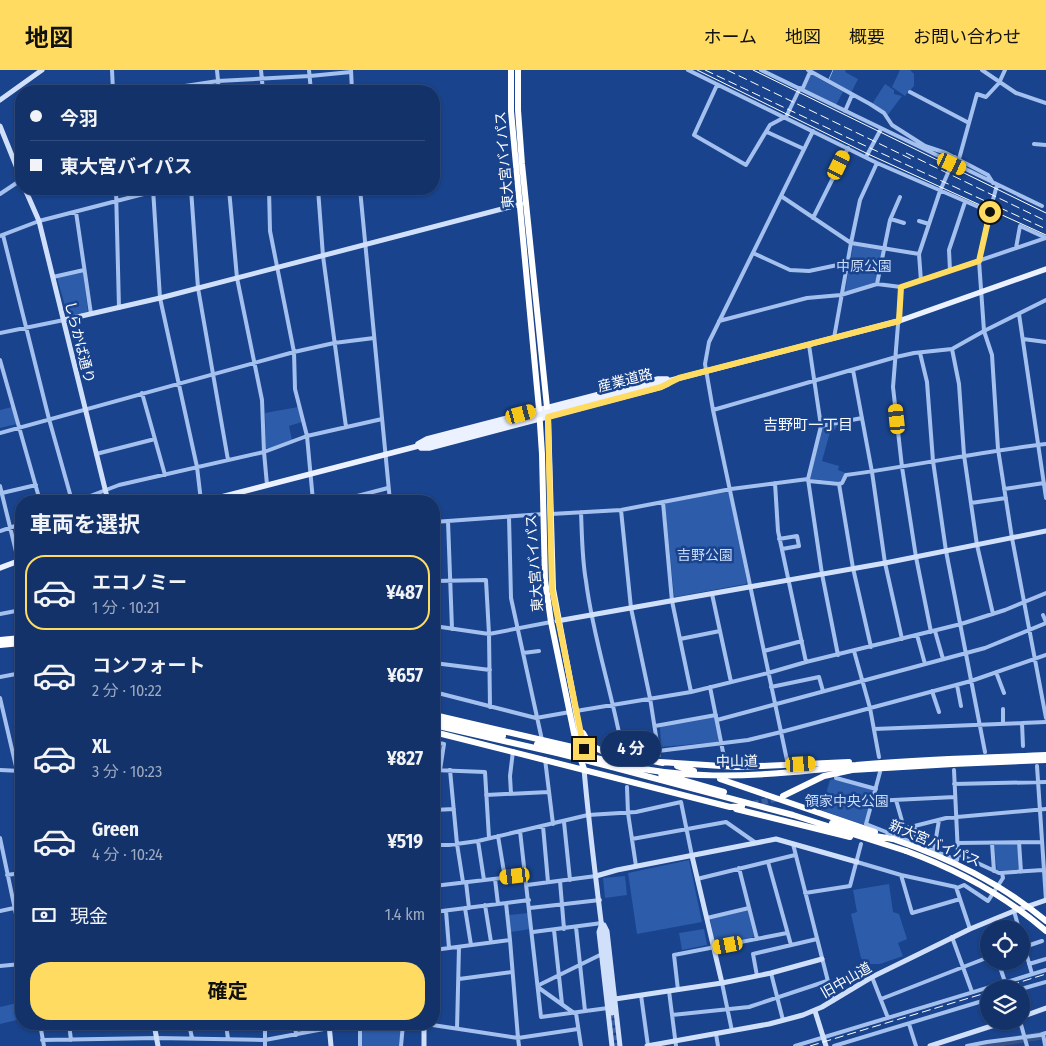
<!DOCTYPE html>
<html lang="ja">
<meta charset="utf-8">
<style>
body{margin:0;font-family:"Fira Sans Condensed","Noto Sans JP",sans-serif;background:#203e71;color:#f1f3f6;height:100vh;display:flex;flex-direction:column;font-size:19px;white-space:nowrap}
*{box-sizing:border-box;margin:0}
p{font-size:16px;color:#9daac0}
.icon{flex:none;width:28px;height:28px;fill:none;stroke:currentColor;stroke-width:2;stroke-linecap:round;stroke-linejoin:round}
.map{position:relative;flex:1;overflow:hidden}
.panel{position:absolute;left:15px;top:425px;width:425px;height:535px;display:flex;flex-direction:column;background:#133269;border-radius:20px;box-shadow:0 1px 4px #0004,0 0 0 1px #324d7d}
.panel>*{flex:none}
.guide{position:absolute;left:15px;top:15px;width:425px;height:110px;border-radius:20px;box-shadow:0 1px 4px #0004,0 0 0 1px #324d7d;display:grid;align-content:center;height:110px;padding:0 15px;background:#133269}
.controls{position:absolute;left:980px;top:850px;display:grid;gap:10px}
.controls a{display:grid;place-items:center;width:50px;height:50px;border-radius:50%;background:#133269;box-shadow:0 1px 4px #0004,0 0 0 1px #324d7d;font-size:25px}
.end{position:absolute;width:22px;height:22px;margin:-11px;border:6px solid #ffdc61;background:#111;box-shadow:0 0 0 2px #111}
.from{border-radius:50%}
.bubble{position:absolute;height:35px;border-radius:18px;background:#133269;box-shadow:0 1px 4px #0004,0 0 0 1px #324d7d;font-size:16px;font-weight:700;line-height:35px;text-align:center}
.car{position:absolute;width:15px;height:30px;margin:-15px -8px;border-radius:6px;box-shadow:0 0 4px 1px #0007;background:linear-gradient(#f5c518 24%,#345 0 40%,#f5c518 0 76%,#345 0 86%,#f5c518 0)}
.guide b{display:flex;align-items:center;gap:18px;height:48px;font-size:19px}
.guide b+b{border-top:1px solid #324d7d}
.guide i{width:12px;height:12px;background:#f1f3f6}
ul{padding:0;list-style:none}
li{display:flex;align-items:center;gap:15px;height:75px;margin:0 10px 8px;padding:0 5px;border:2px solid transparent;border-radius:20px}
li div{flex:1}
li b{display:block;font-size:19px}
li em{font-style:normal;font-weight:700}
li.current{border-color:#ffdc61}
li>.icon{width:45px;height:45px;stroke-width:1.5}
h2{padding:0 15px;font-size:22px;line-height:60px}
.pay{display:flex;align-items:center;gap:12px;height:55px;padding:0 15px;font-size:19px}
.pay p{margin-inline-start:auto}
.action{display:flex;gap:10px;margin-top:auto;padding:10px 15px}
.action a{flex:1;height:58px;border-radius:20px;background:#ffdc61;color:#111;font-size:20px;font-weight:700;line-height:58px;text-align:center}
header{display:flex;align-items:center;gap:30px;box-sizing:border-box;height:70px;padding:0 25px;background:#ffdc61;color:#111}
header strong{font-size:24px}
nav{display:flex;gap:28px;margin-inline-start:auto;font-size:18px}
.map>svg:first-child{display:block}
</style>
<header>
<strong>地図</strong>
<nav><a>ホーム</a><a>地図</a><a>概要</a><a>お問い合わせ</a></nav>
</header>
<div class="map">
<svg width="1046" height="976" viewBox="0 0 1046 976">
<rect width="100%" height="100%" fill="#19438c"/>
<path fill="#2c5caa" d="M 834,0 L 846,0 L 845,2 L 858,9 L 851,23 L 828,11 Z
M 900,0 L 910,0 L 914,4 L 914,16 L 905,26 L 892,17 Z
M 811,4 L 843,22 L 836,35 L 804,19 Z
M 885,14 L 894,20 L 894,24 L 902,26 L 887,46 L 872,34 Z
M 854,175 L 881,180 L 882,182 L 876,212 L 846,222 L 845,220 L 853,177 Z
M 81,201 L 83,202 L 88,241 L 87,242 L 68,246 L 57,208 L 58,207 Z
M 12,337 L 17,354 L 0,358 L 0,340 Z
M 298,337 L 302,352 L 289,356 L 292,370 L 268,379 L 266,378 L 265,343 Z
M 839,353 L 833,362 L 830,362 L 822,391 L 839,396 L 838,400 L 846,403 L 839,412 L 811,409 L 809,408 L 822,356 Z
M 727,422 L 729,423 L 747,512 L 746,514 L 675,527 L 674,525 L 665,435 L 666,433 Z
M 713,646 L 715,648 L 719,670 L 718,672 L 661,677 L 660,656 Z
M 834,709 L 873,719 L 864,755 L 821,740 L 830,710 Z
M 996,774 L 1017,774 L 1020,798 L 1018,800 L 997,800 L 994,775 Z
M 689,790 L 702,852 L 637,864 L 628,803 Z
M 625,806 L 627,825 L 605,828 L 603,808 Z
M 889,814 L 893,842 L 899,844 L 907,869 L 898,873 L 903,886 L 880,894 L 868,894 L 861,888 L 851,844 L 857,842 L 853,820 Z
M 748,840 L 754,867 L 715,875 L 710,849 Z
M 529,843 L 531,859 L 511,862 L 509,845 Z
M 704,859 L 707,875 L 682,880 L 679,863 Z
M 21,932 L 21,949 L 0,954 L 0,937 Z
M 401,957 L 399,976 L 362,976 L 362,959 Z"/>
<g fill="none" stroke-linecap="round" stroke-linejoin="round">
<path stroke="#97baf0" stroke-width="1" d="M 829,9 L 833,0"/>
<path stroke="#345288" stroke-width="8" d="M 977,976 L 1046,965"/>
<path stroke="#3c5f9d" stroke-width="5" stroke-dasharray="5 2.5" stroke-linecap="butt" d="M 612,943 L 616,976"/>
<path stroke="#3c5f9d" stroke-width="6" stroke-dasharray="6 3" stroke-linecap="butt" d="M 753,734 L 780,728"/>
<path stroke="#a4c0ee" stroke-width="4" d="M 112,0 L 113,21
M 217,0 L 219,21
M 261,0 L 263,21
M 309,0 L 311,21
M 351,0 L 352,21
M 688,0 L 877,93 L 990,142
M 761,0 L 1042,136
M 808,0 L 870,34 L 884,43 L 892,55 L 925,76 L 946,83 L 988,105 L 993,113
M 982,0 L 1016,23 L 1046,33
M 717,15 L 694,65 L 746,95 L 770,55 L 785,47
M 802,20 L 810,2
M 152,21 L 218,11 L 310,6 L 351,2
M 910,22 L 969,53
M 845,41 L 852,25
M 786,47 L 800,18
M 767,62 L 804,79
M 1034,74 L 1046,75
M 866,87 L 881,59
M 959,89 L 977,24 L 986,27 L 999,13 L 1005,0
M 997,115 L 988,148 L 979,191 L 984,261 L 992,285 L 998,379 L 1012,468 L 1046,648
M 116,119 L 119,238
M 153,119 L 160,228 L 197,397 L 201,431
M 191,119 L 198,218 L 228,390
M 229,119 L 237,208 L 262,330 L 264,382 L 267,415
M 269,119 L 270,161 L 294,282 L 295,319 L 307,366 L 313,431
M 318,119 L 323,186 L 346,357
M 360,119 L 390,431
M 0,124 L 21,110
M 781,126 L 851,173 L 919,184
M 76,142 L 91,244
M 813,148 L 848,78
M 891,149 L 904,153
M 919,151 L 929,154
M 3,165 L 49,349 L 72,431
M 0,166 L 39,151 L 163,119
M 1016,178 L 1020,156 L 1046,168
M 753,183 L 790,200 L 809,201 L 847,193
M 950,201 L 949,180 L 965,132
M 53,207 L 84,200
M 921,211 L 919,184 L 940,121 L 955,87
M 877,214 L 890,150 L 900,127
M 901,217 L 893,317 L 902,397 L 916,487 L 931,562
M 1019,244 L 1046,428
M 719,251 L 807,228 L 841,225 L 877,214 L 901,217 L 1046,168
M 0,263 L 64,250
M 834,268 L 851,173 L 860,130 L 877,93
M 1023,269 L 1046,272
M 809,275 L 821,356 L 808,409 L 822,504 L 838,585
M 952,279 L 959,314 L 964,385 L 977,475 L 993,544
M 920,283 L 927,312 L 933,391 L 946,481 L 985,682
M 0,290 L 40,431
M 853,300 L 872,402 L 885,493 L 902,569
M 142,323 L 165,405
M 713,340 L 896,287 L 914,283 L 952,279 L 984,261 L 1046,230
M 821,356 L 862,348
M 0,363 L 294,282 L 334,273 L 374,268
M 96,384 L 155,369
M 809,411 L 839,414 L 842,413 L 846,405 C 913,396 979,382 1046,374
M 775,413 L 778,461 L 806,592
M 839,414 L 853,498 L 871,577
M 0,416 L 21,502
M 1004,419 L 1044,413
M 2,423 L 36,415
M 77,431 L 119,415 L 264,382 L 307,366 L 382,349
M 338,431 L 388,418
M 663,432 L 672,531 L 691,622
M 971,433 L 1006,428
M 621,440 L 631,538 L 650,628 L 659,685
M 581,442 C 582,465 582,489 586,511 C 593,568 612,622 622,678
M 551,444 L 621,440 L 731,419 L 808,409
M 509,447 L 511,528 L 542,670
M 448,451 L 452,559
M 434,452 L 544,444
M 0,461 L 21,454
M 779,469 L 797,466 L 799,476 L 782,479
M 434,511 L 486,510 L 489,564 L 490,637
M 712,524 L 731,612
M 0,544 L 21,540
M 1043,545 L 1046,552
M 434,556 L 489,564 L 551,552
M 935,561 L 943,589
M 917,565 L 925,594
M 680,569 L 720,561
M 764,581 L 802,571
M 854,581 L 870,638 L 879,687
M 523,583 L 539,581
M 434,593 L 490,600
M 996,602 L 1004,623
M 0,607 L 21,603
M 957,615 L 961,636
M 710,617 L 725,692
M 771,617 L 819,607 L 823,621
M 932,621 L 939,642
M 434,622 L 536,648 L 570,642
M 0,628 L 21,718
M 576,641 L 691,622 L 768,603 L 806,592 L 961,554 L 1005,540 L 1046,523
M 717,650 L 985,578 L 1046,553
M 1003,653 L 1003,639
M 1022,653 L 1023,676
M 655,656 L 716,645
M 874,659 L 1046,652
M 434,672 L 444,674 L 440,700
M 658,681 L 748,670 L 781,662 L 971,611 L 1046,585
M 545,689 L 553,754
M 788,695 L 713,340 L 705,294 L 709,272 L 813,61
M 1037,696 L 1046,830
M 0,700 L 21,701
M 434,700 L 485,702 L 489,768
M 450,700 L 457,774 L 463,812
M 954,700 L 958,784 L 999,803 L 1043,800
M 880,702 L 866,754 L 957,790 L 958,784
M 836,708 L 876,719
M 954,714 L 1046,712
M 627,717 L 628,743 L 636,796
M 511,724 L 510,706 L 513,681
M 486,725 L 549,722
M 896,730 L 904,758
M 873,731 L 955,727
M 434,740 L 454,739
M 564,752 L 570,810
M 543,756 L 548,812
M 520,761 L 541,947 L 608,938
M 887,763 L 946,748 L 1046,739
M 498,766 L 505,808
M 0,768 L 21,868
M 632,769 L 726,752 L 756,773
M 478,771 L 484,810
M 1019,772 L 1021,802
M 914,773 L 915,756
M 957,773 L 1042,772
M 992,773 L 994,801
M 793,774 L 833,931
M 434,775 L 449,775 L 478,771 L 588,745 L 636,742 L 681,732 L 692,786
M 437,775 L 439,815
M 934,780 L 939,750
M 768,792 L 791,875
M 857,792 L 901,805 L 956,817 L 970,859
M 739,798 L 757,869
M 7,805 L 21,803
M 901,805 L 912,843 L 960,829
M 495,809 L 498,834
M 697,809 L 795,785
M 560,811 L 564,859
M 466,812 L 469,838
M 527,815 L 596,806
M 434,816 L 526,805
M 957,818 L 964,815 L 988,831 L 1003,808 L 1002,803
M 805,823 L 850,816 L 861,774
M 506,833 L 510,870
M 485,835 L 491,872
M 465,838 L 471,875
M 530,838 L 600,830
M 0,841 L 14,838
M 446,841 L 449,878
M 1014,841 L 1019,859
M 434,842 L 529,830
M 707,848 L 749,838
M 576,857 L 585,941
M 554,860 L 562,934
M 533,862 L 602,853
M 1021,865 L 1032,904
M 952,867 L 972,922
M 1024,877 L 1042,871
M 1029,894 L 1046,889
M 0,896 L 21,894
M 1001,900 L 1005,912
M 771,903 L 783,950
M 757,906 L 753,884 L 817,869
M 872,907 L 888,948
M 459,909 L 512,902
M 722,913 L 732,961
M 539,915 L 602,884
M 539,918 L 574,943
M 1021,919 L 1046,912
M 678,920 L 674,885 L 787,863
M 669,921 L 676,976
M 641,925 L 648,976
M 881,929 L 989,887
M 576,943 L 581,976
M 672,945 L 749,937 L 827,911
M 1020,951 L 1027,976
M 40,954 L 44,976
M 69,954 L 71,970
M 189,954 L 192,968
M 226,954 L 228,969
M 265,954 L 265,976
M 295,954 L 296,965
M 426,954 L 518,968 L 510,870 L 434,880
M 909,954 L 916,976
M 360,957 L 360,976
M 457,959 L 459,877
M 716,964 L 718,976
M 1043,964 L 1045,975
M 42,970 L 157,968 L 265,970 L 329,958 L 419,954
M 401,976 L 403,954
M 519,976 L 518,968 L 578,959
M 795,976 L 1046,900
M 834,976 L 989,929
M 967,976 L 987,972 L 1040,965 L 1046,963"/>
<path stroke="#d1e0fa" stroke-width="5" d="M 0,30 L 42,0
M 0,56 L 21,108
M 25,119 L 39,151 L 108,431
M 64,250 L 160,228 L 521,134
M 557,551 L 885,493 L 1046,461
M 584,699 C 591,780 603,861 612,943
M 692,786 L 722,913
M 596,806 L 617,800 L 776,769 L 857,792
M 604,855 L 607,861 L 620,976
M 601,856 L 599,862 L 612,976
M 615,929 L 722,913 L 771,903 L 822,889
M 815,941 L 826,976
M 1021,947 L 1046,938
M 154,954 L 158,976
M 329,954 L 331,976
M 424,976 L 424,954
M 647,976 L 769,954 L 803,945 L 822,937 L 872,907 L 970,859 L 1014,841 L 1046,830
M 930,976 L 1007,951"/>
<path stroke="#ebf1ff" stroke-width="5.5" d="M 618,324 L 899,251 L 1046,199
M 418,374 L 427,369 L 658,309 L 667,309
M 421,378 L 429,378 L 661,317 L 668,314
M 206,431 L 476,361
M 0,498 L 21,490"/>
<path stroke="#fff" stroke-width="6" d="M 511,0 L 511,41 L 516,95 L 539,339 L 542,384 L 545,510 L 551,552 L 577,678 L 584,699
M 518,0 L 518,40 L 522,94 L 548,347 L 553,519 L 583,679 L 584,690
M 0,570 L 21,568
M 0,575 L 21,573
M 434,645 L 581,679
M 434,650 L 503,666
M 434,655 L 557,683
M 434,662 L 730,737 L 742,736
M 583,663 L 590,675 L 602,681 L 663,693
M 537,674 L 557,679
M 613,692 C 677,710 748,707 814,700 C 828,699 842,696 856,695 C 919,689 983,688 1046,685
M 660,692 L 737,697 L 849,692
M 677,696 L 694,701
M 612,697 L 793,745 L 906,781
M 661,704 L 724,722
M 720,709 L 875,762
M 783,726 L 824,706 L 852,700 L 953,694 L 1046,690
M 736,739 L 850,767
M 832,753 L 875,766 L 893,769"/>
<path stroke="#fff" stroke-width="1" d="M 697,0 L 868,84 L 1046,165
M 753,0 L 1046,143"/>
<path stroke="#fff" stroke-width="1" stroke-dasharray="9 4" stroke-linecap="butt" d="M 705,0 L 857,72 L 1046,159
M 727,0 L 911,89
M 906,83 L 1046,151
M 998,919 L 1046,904
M 810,976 L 989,922"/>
<path stroke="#ebf1ff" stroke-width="5.5" d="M 476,361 L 618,324"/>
<path stroke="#fff" stroke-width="6" d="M 557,679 L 613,692
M 557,683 L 612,697
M 893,769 C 951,789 999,812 1046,851
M 906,781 C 958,800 1004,825 1046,861"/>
</g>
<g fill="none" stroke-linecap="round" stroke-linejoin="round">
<path stroke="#ffdc61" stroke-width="6" d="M 584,679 L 552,519 L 548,347 L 661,317 L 679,308 L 899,251 L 901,217 L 979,191 L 990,142"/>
</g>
<g text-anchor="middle" stroke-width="5" stroke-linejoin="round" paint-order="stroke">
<g font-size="14" fill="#fff" stroke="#19438c">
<text transform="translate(504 90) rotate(-95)" y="5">東大宮バイパス</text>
<text transform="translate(80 272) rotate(76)" y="5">しらかば通り</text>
<text transform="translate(625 310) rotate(-14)" y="5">産業道路</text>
<text transform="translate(534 493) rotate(-94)" y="5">東大宮バイパス</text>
<text transform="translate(737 691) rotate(-1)" y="5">中山道</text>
<text transform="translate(935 773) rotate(23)" y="5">新大宮バイパス</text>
<text transform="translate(846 910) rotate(-30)" y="5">旧中山道</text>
</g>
<g font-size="14" fill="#cadcfa" stroke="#19438c">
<text x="864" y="201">中原公園</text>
<text x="705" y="490">吉野公園</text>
<text x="847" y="736">領家中央公園</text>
</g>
<g font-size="15" fill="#fff" stroke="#19438c">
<text x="808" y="360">吉野町一丁目</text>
</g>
</g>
</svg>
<div class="controls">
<a><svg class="icon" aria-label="locate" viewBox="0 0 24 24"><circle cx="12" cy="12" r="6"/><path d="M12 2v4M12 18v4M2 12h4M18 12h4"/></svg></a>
<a><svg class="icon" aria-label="layers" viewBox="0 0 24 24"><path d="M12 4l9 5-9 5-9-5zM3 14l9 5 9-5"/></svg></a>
</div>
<i class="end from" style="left:990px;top:142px"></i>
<i class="end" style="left:584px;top:679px"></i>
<div class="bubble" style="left:601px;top:661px;width:60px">4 分</div>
<i class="car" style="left:952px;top:94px;rotate:115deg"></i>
<i class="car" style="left:839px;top:95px;rotate:26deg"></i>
<i class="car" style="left:521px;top:344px;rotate:75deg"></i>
<i class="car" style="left:897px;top:349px;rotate:354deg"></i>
<i class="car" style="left:801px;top:694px;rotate:87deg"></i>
<i class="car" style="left:515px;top:806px;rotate:263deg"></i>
<i class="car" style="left:728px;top:875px;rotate:259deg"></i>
<div class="guide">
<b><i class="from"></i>今羽</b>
<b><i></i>東大宮バイパス</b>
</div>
<section class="panel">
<h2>車両を選択</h2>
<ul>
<li class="current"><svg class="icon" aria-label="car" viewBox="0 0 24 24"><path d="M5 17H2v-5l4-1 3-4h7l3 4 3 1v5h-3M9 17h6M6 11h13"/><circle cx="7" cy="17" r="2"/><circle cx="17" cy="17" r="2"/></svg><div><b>エコノミー</b><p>1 分 · 10:21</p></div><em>¥487</em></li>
<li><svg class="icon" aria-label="car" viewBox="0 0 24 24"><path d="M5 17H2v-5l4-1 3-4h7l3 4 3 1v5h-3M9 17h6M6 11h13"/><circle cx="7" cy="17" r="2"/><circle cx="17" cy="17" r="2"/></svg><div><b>コンフォート</b><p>2 分 · 10:22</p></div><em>¥657</em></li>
<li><svg class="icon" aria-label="car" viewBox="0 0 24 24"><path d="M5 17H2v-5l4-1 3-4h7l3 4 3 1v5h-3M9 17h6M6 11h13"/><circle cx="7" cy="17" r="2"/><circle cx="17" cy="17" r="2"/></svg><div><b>XL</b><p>3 分 · 10:23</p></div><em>¥827</em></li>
<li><svg class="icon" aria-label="car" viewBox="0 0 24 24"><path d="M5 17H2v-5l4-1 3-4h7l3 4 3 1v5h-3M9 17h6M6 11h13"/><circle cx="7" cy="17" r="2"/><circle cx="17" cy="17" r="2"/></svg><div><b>Green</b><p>4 分 · 10:24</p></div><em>¥519</em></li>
</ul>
<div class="pay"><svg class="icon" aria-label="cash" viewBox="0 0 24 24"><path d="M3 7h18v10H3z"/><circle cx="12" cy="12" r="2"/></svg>現金<p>1.4 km</p></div>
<div class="action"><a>確定</a></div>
</section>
</div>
